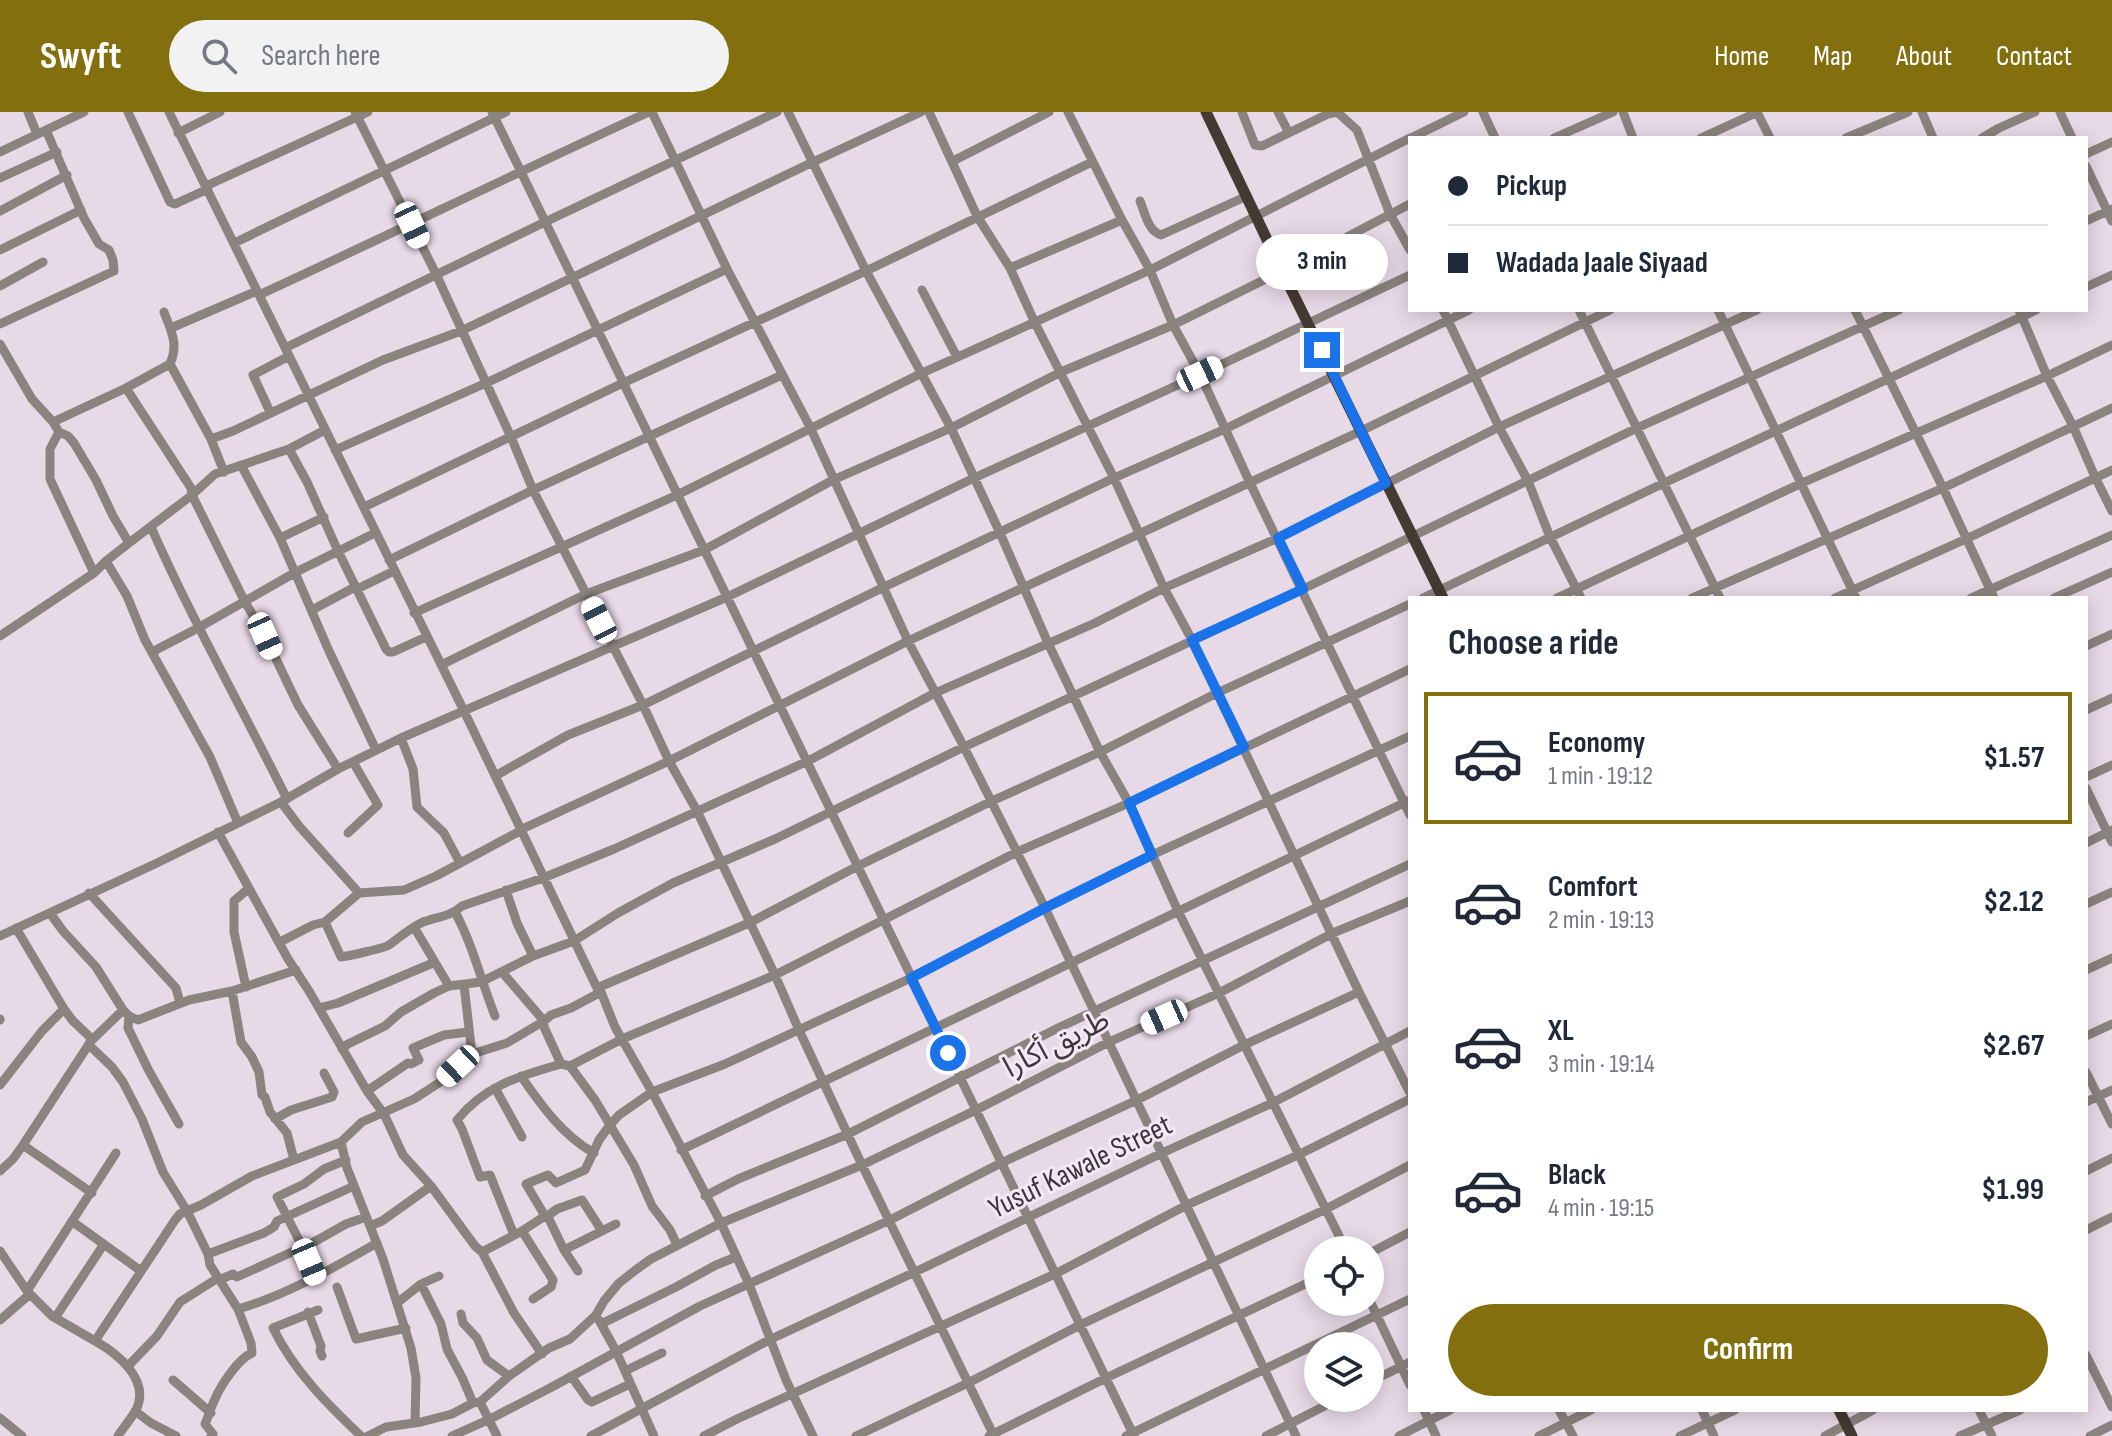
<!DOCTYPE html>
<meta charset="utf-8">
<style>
body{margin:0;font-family:"Sofia Sans Condensed","Noto Sans Arabic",sans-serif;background:#f2f2f3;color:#1f2937;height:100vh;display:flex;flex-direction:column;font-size:30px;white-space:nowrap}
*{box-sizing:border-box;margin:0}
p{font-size:26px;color:#747a83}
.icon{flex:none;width:44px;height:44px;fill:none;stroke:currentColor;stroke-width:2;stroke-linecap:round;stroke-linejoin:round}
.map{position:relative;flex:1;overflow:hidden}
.sheet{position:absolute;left:1408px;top:484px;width:680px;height:816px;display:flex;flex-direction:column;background:#fff;border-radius:0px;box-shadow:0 4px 20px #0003}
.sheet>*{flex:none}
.banner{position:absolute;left:1408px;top:24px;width:680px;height:176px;border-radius:0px;box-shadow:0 4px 20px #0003;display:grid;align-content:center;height:176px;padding:0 40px;background:#fff}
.buttons{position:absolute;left:1304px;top:1124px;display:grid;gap:16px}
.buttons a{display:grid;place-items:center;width:80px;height:80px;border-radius:50%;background:#fff;box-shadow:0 4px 20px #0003;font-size:40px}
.end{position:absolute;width:36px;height:36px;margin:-18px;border:10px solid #1a73e8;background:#fff;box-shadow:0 0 0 4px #fff}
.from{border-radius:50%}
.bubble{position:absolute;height:56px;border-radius:28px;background:#fff;box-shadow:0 4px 20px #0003;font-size:26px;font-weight:700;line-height:56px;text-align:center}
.car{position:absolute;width:24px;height:48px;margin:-24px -12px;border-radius:10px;box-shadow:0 0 6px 2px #0007;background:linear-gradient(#fff 24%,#345 0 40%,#fff 0 76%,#345 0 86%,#fff 0)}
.banner b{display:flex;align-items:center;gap:28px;height:76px;font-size:30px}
.banner b+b{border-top:2px solid #e0e1e3}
.banner i{width:20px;height:20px;background:#1f2937}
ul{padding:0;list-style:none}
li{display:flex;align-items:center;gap:24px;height:132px;margin:0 16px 12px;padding:0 24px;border:4px solid transparent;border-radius:0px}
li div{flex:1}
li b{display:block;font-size:30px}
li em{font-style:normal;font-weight:700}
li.selected{border-color:#846f0e}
li>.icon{width:72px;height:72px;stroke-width:1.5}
h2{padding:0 40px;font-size:36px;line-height:96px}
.action{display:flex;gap:16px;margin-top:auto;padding:16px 40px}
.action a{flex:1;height:92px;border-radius:48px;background:#846f0e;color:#fff;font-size:32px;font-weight:700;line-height:92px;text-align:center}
header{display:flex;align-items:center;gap:48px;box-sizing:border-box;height:112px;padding:0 40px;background:#846f0e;color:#fff}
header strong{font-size:38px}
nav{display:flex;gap:44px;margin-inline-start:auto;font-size:28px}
.search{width:560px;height:72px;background:#f2f2f3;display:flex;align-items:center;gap:20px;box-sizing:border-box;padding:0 28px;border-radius:44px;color:#747a83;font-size:30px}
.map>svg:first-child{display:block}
</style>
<header>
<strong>Swyft</strong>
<div class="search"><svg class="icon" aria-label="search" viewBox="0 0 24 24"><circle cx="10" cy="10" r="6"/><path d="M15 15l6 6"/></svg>Search here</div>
<nav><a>Home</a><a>Map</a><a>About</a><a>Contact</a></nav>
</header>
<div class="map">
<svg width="2112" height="1324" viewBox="0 0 2112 1324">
<rect width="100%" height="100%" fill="#e8d9e7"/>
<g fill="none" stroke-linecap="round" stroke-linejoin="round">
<path stroke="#8a837e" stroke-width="9" d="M 28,0 L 37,22
M 128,0 L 170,90 L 175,92 L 208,77
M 169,0 L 464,599 L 597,876 L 601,880 L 615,915 L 652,980 L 721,1111 L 749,1172 L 786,1268 L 813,1324
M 355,0 L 436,162 L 511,325 L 533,378 L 643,593 L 669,649 L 697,699 L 775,863 L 799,918 L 862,1053 L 994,1324
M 492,0 L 1134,1324
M 652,0 L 727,157 L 810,315 L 908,529 L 964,635 L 1045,796 L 1296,1324
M 788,0 L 866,159 L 951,316 L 1000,421 L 1048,531 L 1100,640 L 1129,691 L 1178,799 L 1346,1138
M 929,0 L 977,104 L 1010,156 L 1035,211 L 1114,366 L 1164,476 L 1192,528 L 1359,880 L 1410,981
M 1068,0 L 1122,108 L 1150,158 L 1173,213 L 1200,262 L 1250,371 L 1410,703
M 1242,0 L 1255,33 L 1262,34 L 1328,2 L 1337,0
M 1278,0 L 1289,21
M 1337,0 L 1357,18 L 1390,102 L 1410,138
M 1483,0 L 1495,26
M 1623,0 L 1633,26
M 1757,0 L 1770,26
M 1922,0 L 1933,26
M 2060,0 L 2072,26
M 178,21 L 220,0
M 1411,26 L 1464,0
M 1554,26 L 1613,0
M 1701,26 L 1758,0
M 1846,26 L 1908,0
M 1982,26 L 1999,16 L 2035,0
M 0,40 L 84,0
M 2086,42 L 2112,30
M 953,49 L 1049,0
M 2086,54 L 2112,109
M 0,66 L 57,40
M 206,74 L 368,0
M 1140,89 C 1145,101 1148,119 1161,123 L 1247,84
M 0,99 L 67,63
M 2086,109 L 2112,97
M 234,131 L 506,0
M 0,138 L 81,98
M 1010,156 L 1122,108
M 0,174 L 43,150
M 2086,175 L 2112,163
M 922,178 L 957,245
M 259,183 C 389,123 518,60 649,0
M 1443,198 L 1499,315 L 1528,369 L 1550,425 L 1581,486
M 1579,198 L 1720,486
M 1718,198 L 1856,486
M 1855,198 L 1943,376 L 1994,486
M 2019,198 L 2047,264 L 2073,314 L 2095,365 L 2112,399
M 0,212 L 114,159 L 113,148 L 109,138 L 99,132 L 84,106 L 46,18
M 171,216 L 257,179
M 0,232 L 32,287 L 53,310 L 59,320 L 50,337 L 50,367 L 94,461
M 285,236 L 545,110 L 777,0
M 170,252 L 211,327 L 224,360
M 126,276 L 170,252 C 179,232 171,219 164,200
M 270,300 L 253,263 L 289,244
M 53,310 L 126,276 L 191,376 L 192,383 L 129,431
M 325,318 L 289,337 L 215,362 L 192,383 L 245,490 L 265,524 L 298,593 L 338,657
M 59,320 L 68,324 L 74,331 L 96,368 L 113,404 L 129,431 L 106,449
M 211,327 L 233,319 L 383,248 L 461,219 L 813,50 L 921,0
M 289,337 L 307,370 L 338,439 L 386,537 L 389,540 L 393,540 L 426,525
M 335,338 L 486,271 L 727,157
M 241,353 L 280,426
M 364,395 L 623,271 L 866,159 L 1092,50
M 324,405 L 280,426 L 329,539 L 376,638
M 151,415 C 192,508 242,596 287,687
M 389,448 L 533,378 L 782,263
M 357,477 L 394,459
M 1423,486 L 1664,371 L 2036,198
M 1557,486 L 1802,371 L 2047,264 L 2112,233
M 1692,486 L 1943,376 L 2112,296
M 1835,486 L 1966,427 L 2112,358
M 1971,486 L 2112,423
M 2054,486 L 2112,460
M 312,498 L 355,475
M 414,501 L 677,383 L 920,262 L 1150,158 L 1410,26
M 0,524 L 94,461 L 106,449 L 127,484 L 145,528 L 210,645 L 238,711
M 2086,534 L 2112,522
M 152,540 L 198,516 L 296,460 L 375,421
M 441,553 L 586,482 L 704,438 L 833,368 L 951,316 L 1061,260 L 1173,213 L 1282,159 L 1410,92
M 2086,598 L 2112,586
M 401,626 L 413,657 L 417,695 L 444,721 L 460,751
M 495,664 L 568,623 L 643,593 L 882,476 L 1114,366 L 1225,317 L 1469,198
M 2086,665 L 2112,653
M 2086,676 L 2112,730
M 281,690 L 299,714 L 359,781
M 520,718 L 669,649 L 908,529 L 1361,319 L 1610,198
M 218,720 L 288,847 L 309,879 L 367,979 L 384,1002 L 403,1043 L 431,1074
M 348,721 L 378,693 L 353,650
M 2086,731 L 2112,718
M 506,778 L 517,811 L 533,844
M 89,781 L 176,876 L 180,891
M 2086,792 L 2112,780
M 455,800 C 473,833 481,869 495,904
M 50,801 L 63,819 L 96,855 L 123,898 L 129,904 L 128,916 L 149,959 L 179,1012
M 325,810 L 341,845 C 348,844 385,836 389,833 C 400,825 409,817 421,811 C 435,805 450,805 462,794 L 543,766 L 614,737 L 808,649 L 935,581 L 1095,511 L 1164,476 L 1278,426 L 1499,315 L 1757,198
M 414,815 L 449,874
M 16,816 L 64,897 L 73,909 L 91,926 L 89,933 L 112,955 L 123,970 L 142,1007 L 163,1060 L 187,1099 L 208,1142 L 210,1153 L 238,1197 L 251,1231 L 252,1241 C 238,1247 221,1273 215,1287 C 211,1295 209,1303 205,1312 L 213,1322 L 211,1324
M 0,824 L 157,751 L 281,690 L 338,657 L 401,626 L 727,485 L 974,366 L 1180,272 L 1410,163
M 280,830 L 313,813 L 325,810 L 359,781 L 404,778 L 436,764 L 520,719
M 2086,858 L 2112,846
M 502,860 L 544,909 L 544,915 L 561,952 L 570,954 L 595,988 L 634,1053 L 652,1094 L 670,1118 L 677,1133
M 464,873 L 472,942
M 246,875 L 234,820 L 234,789 L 248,777
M 597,876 L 749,811 L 858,754 L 992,689 L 1100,640 L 1217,581 L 1410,492
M 232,879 L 241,930 L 252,945 L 259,960 L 262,983 L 265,985 L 270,1000 L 287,1021 L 294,1048
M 319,896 L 338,891 L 433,851
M 129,904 L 138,908 L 189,888 L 232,879 L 296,858
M 0,907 L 0,908
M 2086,924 L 2112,912
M 342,937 L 348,932 L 385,914 L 401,900 L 434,881 L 449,874 L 481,870 L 533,844 L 574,829 L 618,801 L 673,771 L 775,727 L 964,635 L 1303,477 L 1637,316 L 1899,198
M 570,954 L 622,927 L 775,863 L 1017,740 L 1129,691 L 1410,557
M 2086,960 L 2112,1012
M 521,964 C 541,993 563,1024 594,1041
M 0,973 L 42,919 L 64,897
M 495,976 L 522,1025
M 367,979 L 408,951 L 411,952 L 419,948 L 413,936 L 444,923 L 468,920
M 2086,990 L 2112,978
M 275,1007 L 291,998 L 332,985 L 334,980 L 324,961
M 23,1033 L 92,1081
M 681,1038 L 1410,688
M 0,1059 L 13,1047 L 23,1033 L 91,929 L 123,898
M 2086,1059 L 2112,1046
M 705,1084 L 738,1067 L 848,1022 L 1058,916 L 1410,752
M 549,1107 L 546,1105 L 557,1097 L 582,1088 L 602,1119
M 73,1110 L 141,1159
M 370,1114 L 382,1109 L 431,1074 L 475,1134 L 482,1140 L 514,1201 L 542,1242
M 2086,1118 L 2112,1105
M 522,1119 L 553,1168 L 551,1175 L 533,1187
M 514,1123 L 490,1063 L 480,1065 L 462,1017 L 457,1008 C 485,973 520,964 561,952
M 564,1138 L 616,1112
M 0,1139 L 27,1179 L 52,1204 L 95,1229
M 482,1140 L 522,1119 L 545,1104
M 1370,1141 L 1410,1120
M 208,1142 L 264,1121 L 274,1115 L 277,1109 L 354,1074
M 578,1159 L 564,1138 L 549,1107 L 545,1104 L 526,1072 L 548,1063 L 556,1071 L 585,1058 L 599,1028 L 610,1013 L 619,1003 L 652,980 L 725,952 L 911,866 L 1045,796 L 1152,743 L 1410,624
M 315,1165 L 302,1134 L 277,1085 L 304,1072 L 324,1057 L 346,1048
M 219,1168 L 233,1162 L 237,1165 L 314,1130 L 346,1112 L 366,1105
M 421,1172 L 441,1212 L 447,1237 L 462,1265 L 473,1291
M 337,1175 L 356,1227 L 406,1216
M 27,1179 L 116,1041
M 1370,1189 L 1410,1273
M 397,1191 L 421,1172 L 439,1164
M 238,1197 C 287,1183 333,1156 377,1131
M 318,1198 L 273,1216 C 294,1259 327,1292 361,1324
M 308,1200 L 321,1234 L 320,1239 L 322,1244
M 461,1202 L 463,1211 L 477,1226 L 487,1248 L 509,1264
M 55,1206 L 104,1132
M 0,1208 L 30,1182
M 599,1208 L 616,1239 L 654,1324
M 601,1212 L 676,1175 L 716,1153 L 736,1145
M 2086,1243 L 2112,1295
M 128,1254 L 157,1224 L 180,1190 L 218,1166
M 625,1259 L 662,1241
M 571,1264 L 588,1288 L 592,1290 L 630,1272
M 173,1268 L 211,1301
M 1370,1270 L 1410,1250
M 480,1290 L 497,1324
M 1424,1298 L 1436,1324
M 1559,1298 L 1573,1324
M 1702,1298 L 1714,1324
M 1979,1298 L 1992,1324
M 135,1299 L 151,1311 L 176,1324
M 0,1306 L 22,1324
M 415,1311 L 416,1266 L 411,1236 L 383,1147 L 347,1056 L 341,1030 L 362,1010 L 414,987 L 445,967 L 472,942 L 507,931 L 544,909 L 551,903 L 571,896 L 601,880
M 118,1324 C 123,1316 131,1307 136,1298 C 151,1268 117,1241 95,1229 L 175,1108 L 180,1102 L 201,1093 L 252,1064 L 341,1030
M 368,1324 L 386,1315 L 421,1310 L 452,1302 L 473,1291 L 480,1290 L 509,1264 L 549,1236 L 570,1227 L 596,1203 L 604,1189 L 619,1171 L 637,1157 L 651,1147 L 721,1111 L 862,1053 L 976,998 L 1109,930 L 1219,881 L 1333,821 L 1410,789
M 452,1324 L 490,1307 L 550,1276 L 700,1194 L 890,1108 L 1001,1051 L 1137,988 L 1244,933 L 1359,880
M 591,1324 L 769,1228 L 915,1160 L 1162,1041 L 1272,991 L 1410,919
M 704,1324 L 737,1307 L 1055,1162 L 1187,1093 L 1298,1043 L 1410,987
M 856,1324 L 968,1271 L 1080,1213 L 1326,1097 L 1410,1053
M 989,1324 L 1106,1266 L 1318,1166
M 1126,1324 L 1410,1187
M 1266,1324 L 1340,1286
M 1399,1324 L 1450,1298
M 1539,1324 L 1591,1298
M 1680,1324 L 1735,1298
M 1825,1324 L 1873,1298
M 1960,1324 L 2020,1298
M 2090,1324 L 2112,1313"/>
<path stroke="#453a32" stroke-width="11" d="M 1206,0 L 1282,159 L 1443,486
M 1839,1298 L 1852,1324"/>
</g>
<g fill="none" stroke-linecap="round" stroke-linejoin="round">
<path stroke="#1a73e8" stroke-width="10" d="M 948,941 L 911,866 L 1045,796 L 1152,743 L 1129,691 L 1244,635 L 1192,528 L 1303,477 L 1278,426 L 1386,371 L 1322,238"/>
</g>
<g text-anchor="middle" stroke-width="6" stroke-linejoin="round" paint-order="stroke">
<g font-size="30" fill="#3d373c" stroke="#f6e7f5">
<text transform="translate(1056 931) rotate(-27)" y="10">طريق أكارا</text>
<text transform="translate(1080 1054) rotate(-26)" y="10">Yusuf Kawale Street</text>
</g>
</g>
</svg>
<div class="buttons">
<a><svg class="icon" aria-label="locate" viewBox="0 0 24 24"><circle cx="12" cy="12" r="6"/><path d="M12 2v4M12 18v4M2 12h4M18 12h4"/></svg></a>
<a><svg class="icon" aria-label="layers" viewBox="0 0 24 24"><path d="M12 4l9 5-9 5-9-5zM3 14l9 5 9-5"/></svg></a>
</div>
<i class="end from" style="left:948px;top:941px"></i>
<i class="end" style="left:1322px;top:238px"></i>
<div class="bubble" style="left:1256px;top:122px;width:132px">3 min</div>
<i class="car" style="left:412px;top:113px;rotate:155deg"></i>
<i class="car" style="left:1200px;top:262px;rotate:65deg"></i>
<i class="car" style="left:599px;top:508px;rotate:333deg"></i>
<i class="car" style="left:265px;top:524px;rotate:156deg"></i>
<i class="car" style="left:1164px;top:905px;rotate:246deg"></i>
<i class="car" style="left:458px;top:954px;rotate:227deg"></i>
<i class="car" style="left:309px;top:1150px;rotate:157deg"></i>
<div class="banner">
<b><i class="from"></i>Pickup</b>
<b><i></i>Wadada Jaale Siyaad</b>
</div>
<section class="sheet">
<h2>Choose a ride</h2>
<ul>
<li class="selected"><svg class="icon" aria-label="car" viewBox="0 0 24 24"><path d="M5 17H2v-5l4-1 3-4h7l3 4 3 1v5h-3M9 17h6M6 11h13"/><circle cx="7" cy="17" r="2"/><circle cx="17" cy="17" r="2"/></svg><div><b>Economy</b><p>1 min · 19:12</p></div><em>$1.57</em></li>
<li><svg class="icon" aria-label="car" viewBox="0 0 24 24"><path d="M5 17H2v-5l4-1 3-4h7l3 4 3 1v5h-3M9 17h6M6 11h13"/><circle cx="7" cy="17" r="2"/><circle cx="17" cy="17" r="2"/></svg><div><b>Comfort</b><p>2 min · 19:13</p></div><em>$2.12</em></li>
<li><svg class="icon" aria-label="car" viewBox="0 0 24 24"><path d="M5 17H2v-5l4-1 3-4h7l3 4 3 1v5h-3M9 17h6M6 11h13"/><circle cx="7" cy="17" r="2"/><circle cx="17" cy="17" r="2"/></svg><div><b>XL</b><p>3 min · 19:14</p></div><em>$2.67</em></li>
<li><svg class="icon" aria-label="car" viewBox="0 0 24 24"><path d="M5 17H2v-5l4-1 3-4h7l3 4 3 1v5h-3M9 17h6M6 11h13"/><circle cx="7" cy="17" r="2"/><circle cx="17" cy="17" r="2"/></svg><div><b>Black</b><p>4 min · 19:15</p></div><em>$1.99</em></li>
</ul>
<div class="action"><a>Confirm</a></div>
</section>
</div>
